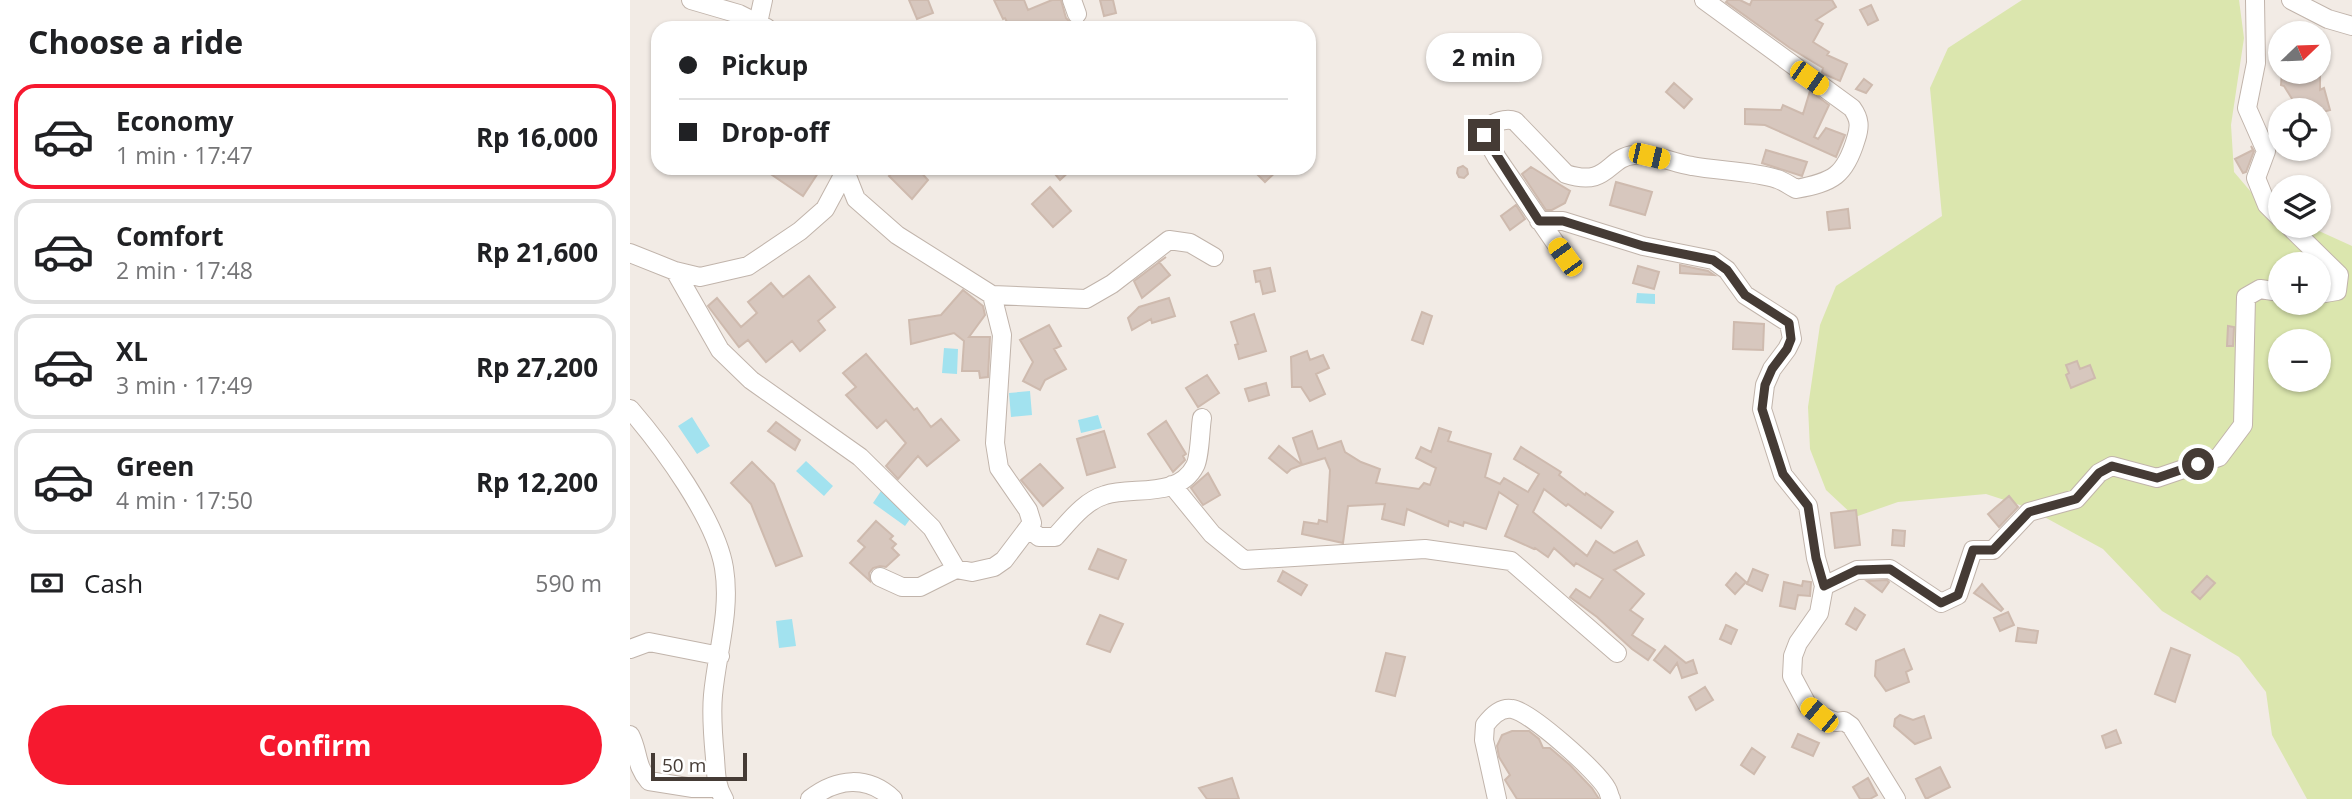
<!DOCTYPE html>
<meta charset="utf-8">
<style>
body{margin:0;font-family:"Open Sans",sans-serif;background:#f6f6f6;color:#202124;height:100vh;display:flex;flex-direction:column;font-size:26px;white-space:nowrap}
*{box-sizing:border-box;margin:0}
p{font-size:23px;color:#757577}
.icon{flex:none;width:38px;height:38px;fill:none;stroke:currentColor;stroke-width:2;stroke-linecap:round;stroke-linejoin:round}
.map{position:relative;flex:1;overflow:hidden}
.details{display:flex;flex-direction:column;background:#fff;width:630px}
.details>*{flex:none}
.guide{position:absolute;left:21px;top:21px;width:665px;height:154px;border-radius:21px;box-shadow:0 2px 5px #0004;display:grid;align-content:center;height:154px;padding:0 28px;background:#fff}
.needle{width:46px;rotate:67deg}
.buttons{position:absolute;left:1638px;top:21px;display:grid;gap:14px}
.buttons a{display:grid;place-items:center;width:63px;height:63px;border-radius:50%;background:#fff;box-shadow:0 2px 5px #0004;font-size:35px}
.scale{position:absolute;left:21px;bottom:18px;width:96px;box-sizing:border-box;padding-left:7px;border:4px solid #453b35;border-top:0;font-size:19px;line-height:24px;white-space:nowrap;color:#453b35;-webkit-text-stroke:5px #fff;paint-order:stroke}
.end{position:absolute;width:32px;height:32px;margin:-16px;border:9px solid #453b35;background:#fff;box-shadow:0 0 0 4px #fff}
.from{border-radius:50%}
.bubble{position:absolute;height:49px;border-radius:24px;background:#fff;box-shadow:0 2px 5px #0004;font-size:23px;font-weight:700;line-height:49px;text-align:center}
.car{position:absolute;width:21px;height:42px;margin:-21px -10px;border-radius:9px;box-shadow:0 0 5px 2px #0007;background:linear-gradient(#f5c518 24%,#345 0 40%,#f5c518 0 76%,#345 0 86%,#f5c518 0)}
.guide b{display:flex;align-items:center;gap:24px;height:66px;font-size:26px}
.guide b+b{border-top:2px solid #e0e0e0}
.guide i{width:18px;height:18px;background:#202124}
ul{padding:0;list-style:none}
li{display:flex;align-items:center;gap:21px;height:105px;margin:0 14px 10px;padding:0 14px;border:4px solid #e0e0e0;border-radius:21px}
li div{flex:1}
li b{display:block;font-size:26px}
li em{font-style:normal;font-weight:700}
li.on{border-color:#f6192f}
li>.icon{width:63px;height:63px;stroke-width:1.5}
h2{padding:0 28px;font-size:32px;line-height:84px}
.pay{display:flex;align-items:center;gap:18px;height:77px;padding:0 28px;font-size:26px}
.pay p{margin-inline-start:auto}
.action{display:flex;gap:14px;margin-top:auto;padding:14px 28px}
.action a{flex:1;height:80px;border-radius:42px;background:#f6192f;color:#fff;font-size:28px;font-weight:700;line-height:80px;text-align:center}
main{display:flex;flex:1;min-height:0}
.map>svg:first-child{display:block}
</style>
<main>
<section class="details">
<h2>Choose a ride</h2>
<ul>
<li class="on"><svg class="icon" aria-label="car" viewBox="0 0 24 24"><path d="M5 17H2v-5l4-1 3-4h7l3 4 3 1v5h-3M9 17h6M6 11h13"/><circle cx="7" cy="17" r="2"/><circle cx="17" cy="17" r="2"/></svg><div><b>Economy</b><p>1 min · 17:47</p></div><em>Rp 16,000</em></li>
<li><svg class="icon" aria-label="car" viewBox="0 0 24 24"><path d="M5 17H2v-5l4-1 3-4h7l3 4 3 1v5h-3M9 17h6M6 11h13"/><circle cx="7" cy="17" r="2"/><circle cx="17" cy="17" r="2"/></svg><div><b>Comfort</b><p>2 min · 17:48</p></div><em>Rp 21,600</em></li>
<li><svg class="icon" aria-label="car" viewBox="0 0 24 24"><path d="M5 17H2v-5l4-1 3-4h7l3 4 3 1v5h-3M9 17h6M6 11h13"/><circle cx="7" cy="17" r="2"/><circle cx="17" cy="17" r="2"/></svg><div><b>XL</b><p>3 min · 17:49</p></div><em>Rp 27,200</em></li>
<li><svg class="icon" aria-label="car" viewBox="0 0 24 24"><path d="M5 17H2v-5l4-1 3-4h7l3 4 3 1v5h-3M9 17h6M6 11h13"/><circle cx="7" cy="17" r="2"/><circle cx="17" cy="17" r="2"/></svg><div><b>Green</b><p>4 min · 17:50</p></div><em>Rp 12,200</em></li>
</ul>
<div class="pay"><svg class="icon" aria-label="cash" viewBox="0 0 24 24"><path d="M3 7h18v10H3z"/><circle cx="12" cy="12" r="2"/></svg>Cash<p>590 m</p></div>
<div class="action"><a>Confirm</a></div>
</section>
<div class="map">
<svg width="1722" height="799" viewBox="0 0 1722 799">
<rect width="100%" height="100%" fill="#f2ebe5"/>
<path fill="#dbe6ae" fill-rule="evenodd" d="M 1392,0 L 1609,0 L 1614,38 L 1601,125 L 1604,172 L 1650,226 L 1678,226 L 1722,246 L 1722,799 L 1677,799 L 1642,735 L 1636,692 L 1609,657 L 1532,611 L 1473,549 L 1396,507 L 1356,494 L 1268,502 L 1225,517 L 1196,490 L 1180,449 L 1178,407 L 1190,325 L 1206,286 L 1312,216 L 1300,88 L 1318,48 ZM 1650,264 L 1689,264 L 1689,303 L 1650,303 ZM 1650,341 L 1689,341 L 1689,380 L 1650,380 Z"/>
<path fill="#a2e2ef" d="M 1007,293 L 1025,294 L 1025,304 L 1006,303 Z
M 314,348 L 328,349 L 327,374 L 312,373 Z
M 400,391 L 402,415 L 381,417 L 379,393 Z
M 468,415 L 472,428 L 451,433 L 448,420 Z
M 62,417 L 80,446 L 67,454 L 48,426 Z
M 176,461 L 203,486 L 194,496 L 166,471 Z
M 251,491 L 283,515 L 275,526 L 243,503 Z
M 162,619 L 166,646 L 149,648 L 146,621 Z"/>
<path fill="#d7c7be" stroke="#cebaae" stroke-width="2" d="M 279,0 L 298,0 L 303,13 L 287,19 Z
M 364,0 L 394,0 L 398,10 L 422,0 L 431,0 L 436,18 L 442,24 L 433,28 L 380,28 L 375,18 L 373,19 Z
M 470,0 L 483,0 L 486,13 L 474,16 Z
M 1098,0 L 1110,0 L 1120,5 L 1122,0 L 1202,0 L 1206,7 L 1186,20 L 1193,24 L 1183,42 L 1199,52 L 1197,55 L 1217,64 L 1210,81 L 1194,74 L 1192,72 L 1193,68 L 1160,48 L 1096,2 Z
M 1241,5 L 1248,20 L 1238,25 L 1230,10 Z
M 1652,72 L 1690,72 L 1690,90 L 1694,88 L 1700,110 L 1689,113 L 1689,110 L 1669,110 L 1654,86 L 1651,85 Z
M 1234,79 L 1242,85 L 1236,93 L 1226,89 Z
M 1044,83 L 1062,99 L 1054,108 L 1036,92 Z
M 1180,91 L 1199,105 L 1184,137 L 1188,139 L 1196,128 L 1215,135 L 1206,157 L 1135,125 L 1115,124 L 1115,109 L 1151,110 L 1153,105 L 1173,114 Z
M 1621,146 L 1624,151 L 1616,172 L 1613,173 L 1605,159 L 1623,150 Z
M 1136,150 L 1177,162 L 1172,176 L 1132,163 Z
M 833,166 L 837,169 L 838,174 L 834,178 L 829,177 L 827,173 L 828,168 Z
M 901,167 L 940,191 L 935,203 L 922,210 L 916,210 L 892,174 Z
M 132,168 L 181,168 L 188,173 L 173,196 Z
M 268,168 L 287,168 L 298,180 L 282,199 L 259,176 Z
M 420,168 L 443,168 L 430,180 Z
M 621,168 L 650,168 L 635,182 Z
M 986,182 L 1022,192 L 1015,215 L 980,205 Z
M 420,187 L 441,211 L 423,227 L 402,204 Z
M 886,205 L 895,219 L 880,230 L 871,216 Z
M 1218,209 L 1220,228 L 1199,230 L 1197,212 Z
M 536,257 L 529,262 L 540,275 L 512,298 L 504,281 Z
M 1050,265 L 1078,271 L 1084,275 L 1050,273 Z
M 1008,266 L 1029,272 L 1024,289 L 1003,283 Z
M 640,268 L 645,291 L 633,294 L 630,281 L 626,282 L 624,271 Z
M 179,276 L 205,307 L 188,321 L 195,330 L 170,351 L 162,341 L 136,362 L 118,340 L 109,347 L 78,306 L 87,298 L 111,327 L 127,313 L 118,302 L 141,283 L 153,297 Z
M 333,290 L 353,306 L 355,315 L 339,337 L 360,337 L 358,377 L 350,378 L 349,371 L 332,371 L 334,341 L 324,333 L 281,344 L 279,320 L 311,315 Z
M 539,298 L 545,316 L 522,323 L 521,319 L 502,330 L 498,318 L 509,307 Z
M 792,312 L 802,316 L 793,344 L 782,340 Z
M 624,314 L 636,351 L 609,359 L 605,345 L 608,344 L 601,322 Z
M 1104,322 L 1134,324 L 1133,350 L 1103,349 Z
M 419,325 L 431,346 L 424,349 L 436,369 L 415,380 L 410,390 L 393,381 L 403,362 L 390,340 Z
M 1598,326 L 1604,327 L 1603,346 L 1597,346 Z
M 677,351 L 680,360 L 693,355 L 699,368 L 686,374 L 695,394 L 680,401 L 671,387 L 662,387 L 661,357 Z
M 236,354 L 284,410 L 287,408 L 301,427 L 311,419 L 329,440 L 297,466 L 288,456 L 268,479 L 256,466 L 276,443 L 256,420 L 247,428 L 216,395 L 226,387 L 213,373 Z
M 1447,361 L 1450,369 L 1460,365 L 1465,378 L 1441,388 L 1436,375 L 1439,373 L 1436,365 Z
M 577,375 L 589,393 L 568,407 L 556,388 Z
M 636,383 L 639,395 L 619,401 L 615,389 Z
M 536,421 L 556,454 L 553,456 L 555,460 L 543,472 L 518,434 Z
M 146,422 L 170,440 L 165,450 L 138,431 Z
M 809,428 L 821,432 L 818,441 L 861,454 L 855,477 L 870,484 L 874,478 L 898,492 L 909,474 L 884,459 L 891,447 L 931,472 L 929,475 L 955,495 L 956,493 L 983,512 L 971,528 L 938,504 L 936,506 L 914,489 L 903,512 L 957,556 L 966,541 L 984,553 L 1007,541 L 1014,555 L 984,570 L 1014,594 L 1000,610 L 1013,619 L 1002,635 L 1025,650 L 1018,660 L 1002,649 L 967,617 L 940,597 L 946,589 L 960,598 L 973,579 L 946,563 L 944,566 L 924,548 L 918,557 L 905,548 L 904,549 L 875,536 L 888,505 L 869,492 L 856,529 L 834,522 L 833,526 L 819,521 L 818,526 L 777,509 L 774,525 L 752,519 L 755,504 L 718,506 L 713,543 L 672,534 L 674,522 L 688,524 L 689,520 L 697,522 L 700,470 L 695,458 L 672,465 L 663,438 L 682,431 L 688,449 L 711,441 L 715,452 L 731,462 L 750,469 L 746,483 L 789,489 L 794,483 L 800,485 L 806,468 L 786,458 L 791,447 L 801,452 Z
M 474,431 L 485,467 L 457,475 L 447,439 Z
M 649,446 L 672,465 L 661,469 L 657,473 L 639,458 Z
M 122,462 L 144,484 L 172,556 L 146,566 L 121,504 L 101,483 Z
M 410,464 L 433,488 L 413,506 L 391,480 Z
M 578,473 L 590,495 L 573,505 L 561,488 Z
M 1379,496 L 1388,507 L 1369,527 L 1358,514 Z
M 1226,510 L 1230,545 L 1205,548 L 1201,513 Z
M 246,521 L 263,536 L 260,539 L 266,544 L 262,548 L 269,555 L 256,567 L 250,566 L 243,568 L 239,573 L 240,581 L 220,563 L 235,547 L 228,541 Z
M 1263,530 L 1275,531 L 1274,546 L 1262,545 Z
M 468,549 L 496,560 L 488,579 L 459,569 Z
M 1123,569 L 1138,575 L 1132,591 L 1117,584 Z
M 653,571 L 677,585 L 671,595 L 648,581 Z
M 1106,573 L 1116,582 L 1105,594 L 1096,585 Z
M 1577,576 L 1585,583 L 1570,599 L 1562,592 Z
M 1257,580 L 1259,582 L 1252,592 L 1237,581 Z
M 1173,581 L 1181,582 L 1180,596 L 1168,595 L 1165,609 L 1150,606 L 1154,582 L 1172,586 Z
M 1352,584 L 1373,609 L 1371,611 L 1344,593 Z
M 1225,608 L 1235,615 L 1226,630 L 1216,624 Z
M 1378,612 L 1384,625 L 1370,631 L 1364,618 Z
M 470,615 L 493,624 L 480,652 L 457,644 Z
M 1096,625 L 1107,630 L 1101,644 L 1090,639 Z
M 1388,628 L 1408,631 L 1406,643 L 1386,641 Z
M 1035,646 L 1056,663 L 1063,660 L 1067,673 L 1052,678 L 1047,663 L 1040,673 L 1024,660 Z
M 1541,648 L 1560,655 L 1545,702 L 1525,694 Z
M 1274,649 L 1282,669 L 1276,672 L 1279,682 L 1256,691 L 1245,676 L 1246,661 Z
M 756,653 L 775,657 L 765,696 L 746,691 Z
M 1075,687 L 1083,700 L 1066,710 L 1059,697 Z
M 1270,715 L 1283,720 L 1294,716 L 1301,738 L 1285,744 L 1264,726 L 1265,719 Z
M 1486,730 L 1491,743 L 1476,748 L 1472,736 Z
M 882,731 L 899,731 L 909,739 L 913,748 L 920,748 L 940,765 L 962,788 L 969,799 L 887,799 L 875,780 L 880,775 L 869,757 L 867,746 L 872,735 Z
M 1168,734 L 1189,743 L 1183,756 L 1162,747 Z
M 1122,748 L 1135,757 L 1124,774 L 1111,765 Z
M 1310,767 L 1320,787 L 1296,799 L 1286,779 Z
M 602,778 L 609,799 L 577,799 L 569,788 Z
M 1238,778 L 1247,795 L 1240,799 L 1230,799 L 1223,787 Z"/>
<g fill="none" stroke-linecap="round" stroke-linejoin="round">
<defs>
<path id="minor" d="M 61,0 L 109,14 L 137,28
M 442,0 L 447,14
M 1625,0 L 1626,63 L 1617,108 L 1636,151 L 1626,178 L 1637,205 L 1650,218
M 1661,0 L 1698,19 L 1722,26
M 128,23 L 133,0
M 215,171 L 226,199 L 267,235 L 362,295 L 372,335 L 365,443 L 369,468 L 398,510 L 402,523 L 374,560 L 364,567 L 342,572 L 326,569 L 290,587 L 272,587 L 250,577
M 909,221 L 933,221 L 1013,246 L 1083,260 L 1097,270 L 1115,295 L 1159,323 L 1162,339 L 1157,349 L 1142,369 L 1135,385 L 1132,409 L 1153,475 L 1178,506 L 1186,558 L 1194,586 L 1189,613 L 1168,643 L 1163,656 L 1162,676 L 1178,706 L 1189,715 L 1206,722 L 1214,721 L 1221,726 L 1266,799
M 1659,226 L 1709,275 L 1707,291 L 1689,294
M 0,253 L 45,271 L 90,350 L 121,380 L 230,457 L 302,528 L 326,569
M 935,257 L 867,158 L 854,135 L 856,128 C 864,123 875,117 885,121 L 936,174 C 979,188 977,157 1004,155 C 1024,153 1043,163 1062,166 C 1088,171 1123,171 1147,179 C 1154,181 1160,186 1166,189 C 1203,182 1215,176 1226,139 C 1230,127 1230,119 1222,108 L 1074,0
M 45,271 L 70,277 L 118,266 L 170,231 L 195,209 L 217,168
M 362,295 L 456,299 L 482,284 L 539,240 L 560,243 L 584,257
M 0,409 C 32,446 86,519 94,568 C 101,611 87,652 83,695 C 81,716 83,737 85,758 C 86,774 86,786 94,799
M 542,485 L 582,534 L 614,560 L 795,549 L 881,561 L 987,653
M 398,528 L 409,537 L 425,537 C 439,522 454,501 475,495 C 503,486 548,499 565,466 C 570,457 570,430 572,418
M 1194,586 L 1227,570 L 1260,569 L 1311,603 L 1328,595 L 1343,550 L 1363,550 L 1399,512 L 1446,499 L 1469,473 L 1482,466 L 1527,478 L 1589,457 L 1613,425 L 1616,297 L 1630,289 L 1650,292
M 0,649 L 19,642 L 90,656
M 0,735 C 9,752 5,765 19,781 L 63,788 L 87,788
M 180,799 C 207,778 237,775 263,799
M 867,799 L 854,740 L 855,725 C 861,717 871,707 882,709 C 900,711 968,772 977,789 C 979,792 979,796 981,799"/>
</defs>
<use href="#minor" stroke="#c1b4ab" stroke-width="20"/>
<use href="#minor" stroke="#fff" stroke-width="18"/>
</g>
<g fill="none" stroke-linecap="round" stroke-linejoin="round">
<path stroke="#453b35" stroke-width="9" d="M 854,135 L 909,221 L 933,221 L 1013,246 L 1083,260 L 1097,270 L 1115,295 L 1159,323 L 1161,339 L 1157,349 L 1142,369 L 1135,385 L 1132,409 L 1153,474 L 1178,506 L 1186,558 L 1194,586 L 1227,570 L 1260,569 L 1311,603 L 1328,595 L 1343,550 L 1363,550 L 1399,512 L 1446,499 L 1469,473 L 1482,466 L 1527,478 L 1568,464"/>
</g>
</svg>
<div class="buttons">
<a><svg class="needle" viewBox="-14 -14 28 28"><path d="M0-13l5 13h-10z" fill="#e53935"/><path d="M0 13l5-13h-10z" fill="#757577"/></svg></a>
<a><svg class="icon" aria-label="locate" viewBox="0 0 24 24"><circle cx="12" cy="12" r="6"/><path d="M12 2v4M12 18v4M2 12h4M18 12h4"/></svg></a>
<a><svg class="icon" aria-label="layers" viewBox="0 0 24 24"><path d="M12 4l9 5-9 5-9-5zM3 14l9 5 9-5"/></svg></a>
<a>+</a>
<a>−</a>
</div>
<div class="scale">50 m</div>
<i class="end from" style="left:1568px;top:464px"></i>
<i class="end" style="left:854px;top:135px"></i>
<div class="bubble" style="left:796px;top:33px;width:116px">2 min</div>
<i class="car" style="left:1179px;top:78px;rotate:125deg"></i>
<i class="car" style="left:1019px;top:156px;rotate:103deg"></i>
<i class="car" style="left:935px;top:257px;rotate:324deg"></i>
<i class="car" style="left:1189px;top:715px;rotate:310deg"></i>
<div class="guide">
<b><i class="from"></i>Pickup</b>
<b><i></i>Drop-off</b>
</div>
</div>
</main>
